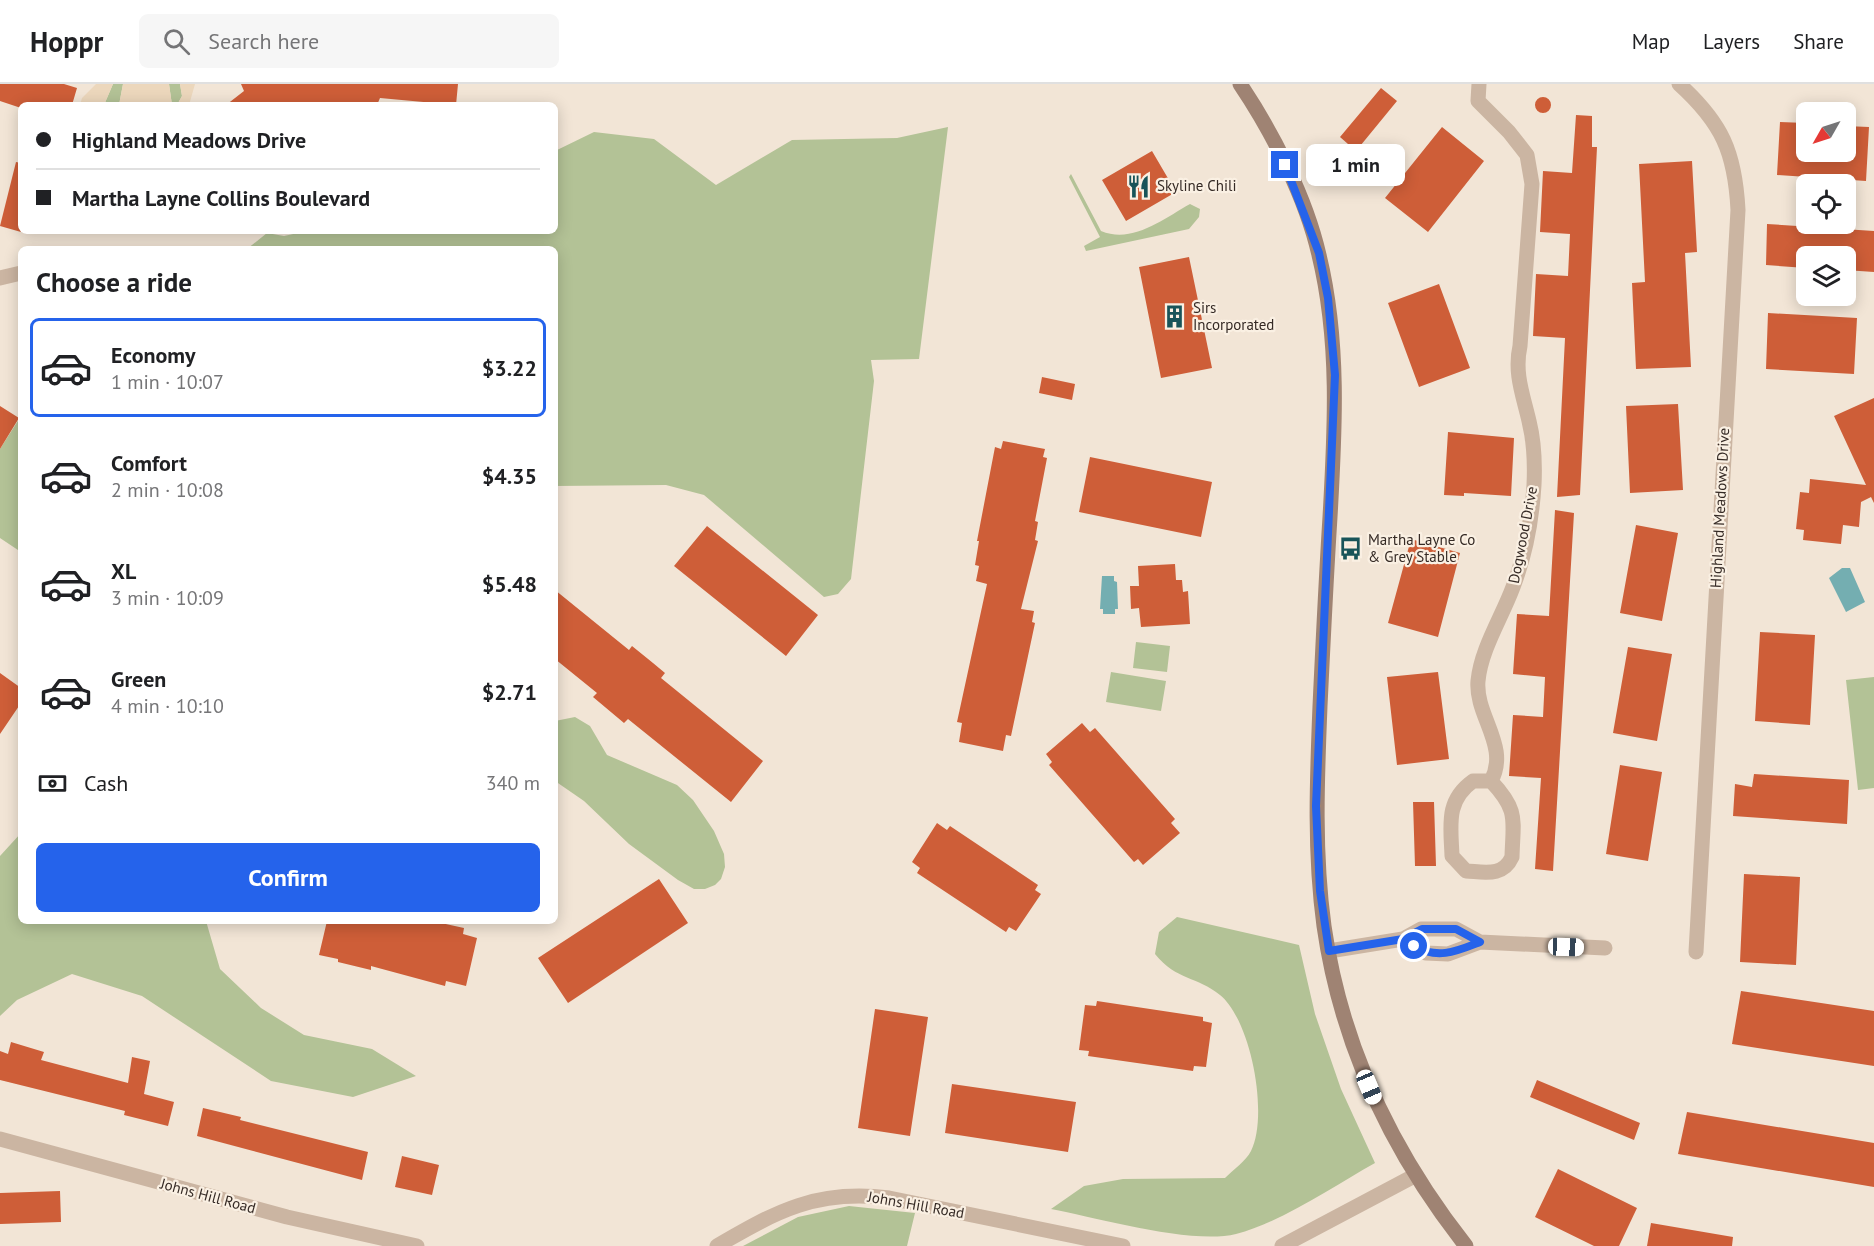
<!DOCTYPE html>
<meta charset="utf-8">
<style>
body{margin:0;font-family:"PT Sans",sans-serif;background:#f6f6f6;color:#202124;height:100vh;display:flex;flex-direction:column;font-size:22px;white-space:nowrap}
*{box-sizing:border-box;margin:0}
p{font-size:20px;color:#757577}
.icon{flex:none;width:33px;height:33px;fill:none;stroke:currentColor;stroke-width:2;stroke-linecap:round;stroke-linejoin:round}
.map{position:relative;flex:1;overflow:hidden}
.sheet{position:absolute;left:18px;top:162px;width:540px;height:678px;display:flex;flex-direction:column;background:#fff;border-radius:9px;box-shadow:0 3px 15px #0003}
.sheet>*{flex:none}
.banner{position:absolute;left:18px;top:18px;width:540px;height:132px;border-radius:9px;box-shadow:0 3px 15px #0003;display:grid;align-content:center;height:132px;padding:0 18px;background:#fff}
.needle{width:39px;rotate:231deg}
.controls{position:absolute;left:1796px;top:18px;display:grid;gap:12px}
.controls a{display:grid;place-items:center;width:60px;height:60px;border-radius:9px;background:#fff;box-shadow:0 3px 15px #0003;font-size:30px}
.end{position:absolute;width:27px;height:27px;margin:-14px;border:8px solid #2563eb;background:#fff;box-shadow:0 0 0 3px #fff}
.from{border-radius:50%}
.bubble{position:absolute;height:42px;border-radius:9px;background:#fff;box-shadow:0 3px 15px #0003;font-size:20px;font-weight:700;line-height:42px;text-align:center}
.car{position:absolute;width:18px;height:36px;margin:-18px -9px;border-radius:8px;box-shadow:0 0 4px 2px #0007;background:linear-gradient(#fff 24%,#345 0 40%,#fff 0 76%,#345 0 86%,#fff 0)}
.banner b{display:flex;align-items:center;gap:21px;height:57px;font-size:22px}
.banner b+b{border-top:2px solid #e0e0e0}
.banner i{width:15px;height:15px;background:#202124}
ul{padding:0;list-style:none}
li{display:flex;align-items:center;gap:18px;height:99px;margin:0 12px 9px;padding:0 6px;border:3px solid transparent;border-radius:9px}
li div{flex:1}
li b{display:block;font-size:22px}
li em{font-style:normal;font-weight:700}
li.active{border-color:#2563eb}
li>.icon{width:54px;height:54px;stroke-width:1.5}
h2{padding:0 18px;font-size:27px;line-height:72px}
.pay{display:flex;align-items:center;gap:15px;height:66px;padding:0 18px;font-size:22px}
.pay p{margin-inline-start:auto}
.primary-button{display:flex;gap:12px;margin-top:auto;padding:12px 18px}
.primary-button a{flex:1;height:69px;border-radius:9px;background:#2563eb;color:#fff;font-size:24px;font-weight:700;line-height:69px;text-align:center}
header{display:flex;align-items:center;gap:36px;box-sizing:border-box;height:84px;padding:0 30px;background:#fff;border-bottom:2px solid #e0e0e0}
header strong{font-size:28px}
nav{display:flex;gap:33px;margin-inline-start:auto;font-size:21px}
.search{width:420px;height:54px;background:#f6f6f6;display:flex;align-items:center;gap:15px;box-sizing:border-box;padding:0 21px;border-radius:9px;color:#757577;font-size:22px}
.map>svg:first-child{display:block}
</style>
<header>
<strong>Hoppr</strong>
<div class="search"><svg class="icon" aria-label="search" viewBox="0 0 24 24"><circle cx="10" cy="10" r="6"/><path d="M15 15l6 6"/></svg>Search here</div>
<nav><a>Map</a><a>Layers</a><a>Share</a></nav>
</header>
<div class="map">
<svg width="1874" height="1162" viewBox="0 0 1874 1162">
<rect width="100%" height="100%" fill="#f2e5d6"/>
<path fill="#b3c296" d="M 113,0 L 123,0 L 119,21 L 104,21 Z
M 169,0 L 180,0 L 182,12 L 177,21 L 172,21 Z
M 948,43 L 919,275 L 871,276 L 874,297 L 851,495 L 838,510 L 824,513 L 704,411 L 666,401 L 555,402 L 555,165 L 247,165 L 267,149 L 284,152 L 307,147 L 555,147 L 555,67 L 594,48 L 654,55 L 716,101 L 792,56 L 897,54 Z
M 1071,90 L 1101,147 C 1133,160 1163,135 1190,120 L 1200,125 L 1199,133 L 1189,145 L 1086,167 L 1084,162 L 1100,153 L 1069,93 Z
M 21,332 L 21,468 L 0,454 L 0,365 Z
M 1136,558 L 1170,562 L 1167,588 L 1133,584 Z
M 1111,588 L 1166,597 L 1161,627 L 1106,618 Z
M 1874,593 L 1874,704 L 1858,706 L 1846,596 Z
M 575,633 L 590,642 L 607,671 L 677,701 L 693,716 L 714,747 L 724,770 L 725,783 L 721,795 L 715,801 L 705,805 L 694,805 L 678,796 L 629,760 L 584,717 L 555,697 L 555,637 Z
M 21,749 L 21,837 L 206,837 L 220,885 L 261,924 L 304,951 L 372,965 L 416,992 L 353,1013 L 271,997 L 142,912 L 72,890 L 17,916 L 0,932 L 0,772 Z
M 1177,833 L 1299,861 L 1315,930 L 1341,1005 L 1375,1079 C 1334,1102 1282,1138 1236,1150 C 1192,1161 1098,1134 1051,1125 L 1084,1102 L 1123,1095 L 1225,1094 C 1233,1086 1246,1077 1251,1067 C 1269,1031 1251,936 1220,911 C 1197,892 1177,897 1155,870 L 1159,848 Z
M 849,1122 L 915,1129 L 907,1162 L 743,1162 L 798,1133 Z"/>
<path fill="#ecd7bc" d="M 96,0 L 113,0 L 104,21 L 80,21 L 82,14 Z
M 123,0 L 169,0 L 172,21 L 119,21 Z
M 180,0 L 195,0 L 189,21 L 177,21 L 182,12 Z"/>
<path fill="#74aeb1" d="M 1842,484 L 1850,484 L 1865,518 L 1846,528 L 1829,494 Z
M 1102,492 L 1114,492 L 1114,497 L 1117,498 L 1118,525 L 1115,525 L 1115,530 L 1103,530 L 1103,525 L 1100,525 Z"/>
<path fill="#ce5e38" d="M 0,0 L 64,0 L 77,4 L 72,21 L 21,21 L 21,24 L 0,17 Z
M 241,0 L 458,0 L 456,21 L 380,14 L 377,21 L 226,21 L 244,7 Z
M 1381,4 L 1397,17 L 1356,67 L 1340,53 Z
M1535 21a8 8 0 1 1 16 0a8 8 0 1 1-16 0Z
M 1576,31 L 1592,32 L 1592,63 L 1597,63 L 1580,411 L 1557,413 L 1565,254 L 1533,252 L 1536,190 L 1568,192 L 1570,150 L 1540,148 L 1543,87 L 1572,89 Z
M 1780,38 L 1806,39 L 1806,68 L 1845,68 L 1845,42 L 1869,43 L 1866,97 L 1777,91 Z
M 1442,43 L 1484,77 L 1428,148 L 1385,114 Z
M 1152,67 L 1176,108 L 1126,137 L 1102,96 Z
M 1692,77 L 1697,168 L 1685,169 L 1691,283 L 1636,285 L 1632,199 L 1645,198 L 1639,80 Z
M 16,78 L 21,79 L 21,148 L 0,142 Z
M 1767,140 L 1874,147 L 1874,188 L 1845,186 L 1845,172 L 1806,172 L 1806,184 L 1766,181 Z
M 1189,173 L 1212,284 L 1161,294 L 1139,183 Z
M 1439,200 L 1470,284 L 1419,303 L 1388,219 Z
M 1768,229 L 1857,234 L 1854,290 L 1766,285 Z
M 1042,293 L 1075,300 L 1072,316 L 1039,309 Z
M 1874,314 L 1874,419 L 1871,413 L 1861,418 L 1859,443 L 1843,441 L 1841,460 L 1803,456 L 1804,446 L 1796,445 L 1800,408 L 1809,409 L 1810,395 L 1866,401 L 1834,332 Z
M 1678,320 L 1683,406 L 1630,409 L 1626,322 Z
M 0,322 L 19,334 L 0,365 Z
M 1448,348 L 1514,354 L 1511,412 L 1464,409 L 1464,412 L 1444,411 Z
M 1003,357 L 1045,365 L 1043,373 L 1047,374 L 1035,437 L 1038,438 L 1035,456 L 1038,457 L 1021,525 L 1034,527 L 1032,538 L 1035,539 L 1011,652 L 1006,651 L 1003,667 L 959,658 L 962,639 L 957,638 L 987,500 L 976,497 L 979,482 L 975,481 L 979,457 L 977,457 L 995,363 L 1001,365 Z
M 1090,373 L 1212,398 L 1201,453 L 1079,428 Z
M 1555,426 L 1574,429 L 1553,787 L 1535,785 L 1541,694 L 1509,692 L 1513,631 L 1543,633 L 1545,593 L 1513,590 L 1517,530 L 1549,532 Z
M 1636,441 L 1678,449 L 1662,537 L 1620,529 Z
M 707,442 L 818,531 L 786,572 L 674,482 Z
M 1411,455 L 1460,469 L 1438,553 L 1388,539 Z
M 1175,480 L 1176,496 L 1182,496 L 1183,508 L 1188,507 L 1190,540 L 1141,543 L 1139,524 L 1131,525 L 1130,502 L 1139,502 L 1138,482 Z
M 555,506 L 629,566 L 632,562 L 653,579 L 665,589 L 661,594 L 763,677 L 731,718 L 628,635 L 624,639 L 593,613 L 597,609 L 555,575 Z
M 1760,548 L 1815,551 L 1810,641 L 1755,637 Z
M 1628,563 L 1672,570 L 1657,657 L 1613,649 Z
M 1438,588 L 1449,675 L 1397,681 L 1387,593 Z
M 0,589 L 21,604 L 21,619 L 0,650 Z
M 1082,639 L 1090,648 L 1095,644 L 1175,735 L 1171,739 L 1180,749 L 1143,781 L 1138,775 L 1134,778 L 1049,681 L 1052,678 L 1046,670 Z
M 1620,681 L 1662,688 L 1648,777 L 1606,770 Z
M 1754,690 L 1849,696 L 1847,740 L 1733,732 L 1735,700 L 1752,703 Z
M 1413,718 L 1434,718 L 1436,782 L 1415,782 Z
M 937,739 L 947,746 L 950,742 L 1038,801 L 1035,806 L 1041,810 L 1016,847 L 1009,843 L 1006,848 L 917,789 L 920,784 L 912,778 Z
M 1744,790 L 1800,793 L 1796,881 L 1740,878 Z
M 659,795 L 688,839 L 568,919 L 538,874 Z
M 327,837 L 432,837 L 464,844 L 463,850 L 477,854 L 466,902 L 446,897 L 445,902 L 371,882 L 371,886 L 338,878 L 338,875 L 319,871 Z
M 1741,907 L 1874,927 L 1874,982 L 1732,960 Z
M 1097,917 L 1203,933 L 1203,937 L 1212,939 L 1206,983 L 1194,982 L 1193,987 L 1088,972 L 1089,967 L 1079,966 L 1085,921 L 1096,922 Z
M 875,925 L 928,933 L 910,1052 L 858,1044 Z
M 11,958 L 44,968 L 41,976 L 128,999 L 132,973 L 150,977 L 144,1010 L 174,1018 L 168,1042 L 124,1031 L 125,1027 L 0,996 L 0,967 L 8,970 Z
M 1537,996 L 1640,1039 L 1634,1056 L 1530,1013 Z
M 952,1000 L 1076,1018 L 1068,1068 L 945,1049 Z
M 203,1024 L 241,1033 L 240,1036 L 368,1068 L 362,1096 L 197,1052 Z
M 1687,1028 L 1874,1059 L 1874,1103 L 1678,1070 Z
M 402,1072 L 439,1081 L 432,1111 L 395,1103 Z
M 1558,1085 L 1637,1124 L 1619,1162 L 1594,1162 L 1535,1133 Z
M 60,1107 L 61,1138 L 0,1140 L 0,1109 Z
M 1651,1139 L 1733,1153 L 1732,1162 L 1647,1162 Z"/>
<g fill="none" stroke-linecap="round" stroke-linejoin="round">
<path stroke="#cbb5a2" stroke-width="15" d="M 1479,0 L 1478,17 L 1509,48 L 1527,71 L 1532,100 L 1520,262 C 1514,289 1523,311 1529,337 C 1534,357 1535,380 1534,401 C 1532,434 1525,472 1513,503 C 1502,533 1481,565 1478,597 C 1475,632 1510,662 1491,697
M 1679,0 C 1722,39 1735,68 1738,126 L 1696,868
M 0,194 L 21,189
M 1473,697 L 1491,697 C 1519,727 1513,735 1512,773 C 1503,793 1485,788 1466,787 L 1452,772 C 1451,742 1445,717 1473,697 Z
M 1403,855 L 1426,869 L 1448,870 L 1480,858 L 1605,864
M 1329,867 L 1403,855 L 1421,845 L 1456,845 L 1480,858"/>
<path stroke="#cbb5a2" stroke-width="15" d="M 0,1055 L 287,1133 L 417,1162
M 717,1162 C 777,1127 817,1105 889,1114 L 1123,1162
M 1282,1162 L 1414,1092"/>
<path stroke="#9f8373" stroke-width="15" d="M 1240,0 C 1273,49 1306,114 1319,171 C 1340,257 1335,346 1330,433 C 1326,496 1323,559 1320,622 C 1317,696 1314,768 1324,842 C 1341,961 1392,1068 1466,1162"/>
</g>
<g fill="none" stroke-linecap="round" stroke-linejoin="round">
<path stroke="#2563eb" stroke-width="8" d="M 1285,81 L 1319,169 L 1328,214 L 1335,291 L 1316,722 L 1320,807 L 1329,867 L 1403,855 L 1422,845 L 1456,845 L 1480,858 C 1457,867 1438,876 1414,862"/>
</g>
<defs>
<symbol id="restaurant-bare" viewBox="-9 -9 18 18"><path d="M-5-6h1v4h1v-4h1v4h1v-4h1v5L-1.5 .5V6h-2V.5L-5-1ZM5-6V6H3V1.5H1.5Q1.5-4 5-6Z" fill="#185459" stroke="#faf0e3" stroke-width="2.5" paint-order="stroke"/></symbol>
<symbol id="building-bare" viewBox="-9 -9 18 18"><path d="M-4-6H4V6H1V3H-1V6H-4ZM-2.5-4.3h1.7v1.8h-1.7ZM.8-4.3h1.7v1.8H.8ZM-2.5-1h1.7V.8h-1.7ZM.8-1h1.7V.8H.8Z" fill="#185459" stroke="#faf0e3" stroke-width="2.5" paint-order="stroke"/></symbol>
<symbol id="bus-bare" viewBox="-9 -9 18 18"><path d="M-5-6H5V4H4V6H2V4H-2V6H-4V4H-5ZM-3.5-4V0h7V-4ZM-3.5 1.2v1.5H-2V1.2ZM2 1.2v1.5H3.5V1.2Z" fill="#185459" stroke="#faf0e3" stroke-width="2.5" paint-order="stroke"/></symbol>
</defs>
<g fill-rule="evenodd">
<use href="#restaurant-bare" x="1122" y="86" width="33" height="33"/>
<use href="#building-bare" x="1158" y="216" width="33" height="33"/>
<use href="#bus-bare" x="1334" y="448" width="33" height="33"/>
</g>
<g text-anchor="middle" stroke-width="4.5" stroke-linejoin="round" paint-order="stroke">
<g font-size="15" fill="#352a25" stroke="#faf0e3" text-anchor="start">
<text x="1157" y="107">Skyline Chili</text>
<text x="1193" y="229">Sirs<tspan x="1193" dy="17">Incorporated</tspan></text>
<text x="1368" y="461">Martha Layne Co<tspan x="1368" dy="17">&amp; Grey Stable</tspan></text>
</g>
<g font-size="15" fill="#352a25" stroke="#faf0e3">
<text transform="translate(1720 424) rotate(-87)" y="5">Highland Meadows Drive</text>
<text transform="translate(1523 451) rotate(-79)" y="5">Dogwood Drive</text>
<text transform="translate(208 1112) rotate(15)" y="5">Johns Hill Road</text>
<text transform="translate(916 1121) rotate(10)" y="5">Johns Hill Road</text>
</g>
</g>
</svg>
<div class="controls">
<a><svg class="needle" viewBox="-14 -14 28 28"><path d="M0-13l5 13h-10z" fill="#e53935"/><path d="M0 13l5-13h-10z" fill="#757577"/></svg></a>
<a><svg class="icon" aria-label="locate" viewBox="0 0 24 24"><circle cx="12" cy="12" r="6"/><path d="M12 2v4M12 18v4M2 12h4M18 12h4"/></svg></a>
<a><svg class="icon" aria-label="layers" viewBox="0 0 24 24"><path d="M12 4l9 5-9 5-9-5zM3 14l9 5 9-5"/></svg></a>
</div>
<i class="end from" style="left:1414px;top:862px"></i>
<i class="end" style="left:1285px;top:81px"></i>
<div class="bubble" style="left:1306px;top:60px;width:99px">1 min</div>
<i class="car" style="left:1566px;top:863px;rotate:92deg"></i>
<i class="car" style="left:1369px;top:1003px;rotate:157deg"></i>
<div class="banner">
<b><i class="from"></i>Highland Meadows Drive</b>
<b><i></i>Martha Layne Collins Boulevard</b>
</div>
<section class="sheet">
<h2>Choose a ride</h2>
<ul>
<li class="active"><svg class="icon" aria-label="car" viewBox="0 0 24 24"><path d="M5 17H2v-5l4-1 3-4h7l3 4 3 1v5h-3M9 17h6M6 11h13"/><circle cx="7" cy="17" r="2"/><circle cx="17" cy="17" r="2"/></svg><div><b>Economy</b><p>1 min · 10:07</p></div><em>$3.22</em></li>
<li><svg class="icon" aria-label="car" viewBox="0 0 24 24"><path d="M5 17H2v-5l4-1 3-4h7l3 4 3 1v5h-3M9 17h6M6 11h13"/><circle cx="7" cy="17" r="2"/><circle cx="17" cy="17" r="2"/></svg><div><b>Comfort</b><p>2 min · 10:08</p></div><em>$4.35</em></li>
<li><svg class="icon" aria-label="car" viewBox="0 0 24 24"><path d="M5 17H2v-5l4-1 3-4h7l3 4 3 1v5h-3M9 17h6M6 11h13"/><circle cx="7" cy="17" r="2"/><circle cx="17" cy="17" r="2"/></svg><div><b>XL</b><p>3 min · 10:09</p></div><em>$5.48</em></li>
<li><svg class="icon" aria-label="car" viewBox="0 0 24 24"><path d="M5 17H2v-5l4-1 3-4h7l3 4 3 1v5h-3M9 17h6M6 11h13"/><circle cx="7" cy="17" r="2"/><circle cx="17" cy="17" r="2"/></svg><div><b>Green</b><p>4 min · 10:10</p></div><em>$2.71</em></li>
</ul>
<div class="pay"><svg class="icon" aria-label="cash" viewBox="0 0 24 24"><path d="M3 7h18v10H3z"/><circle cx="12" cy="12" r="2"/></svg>Cash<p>340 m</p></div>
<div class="primary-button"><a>Confirm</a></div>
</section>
</div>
